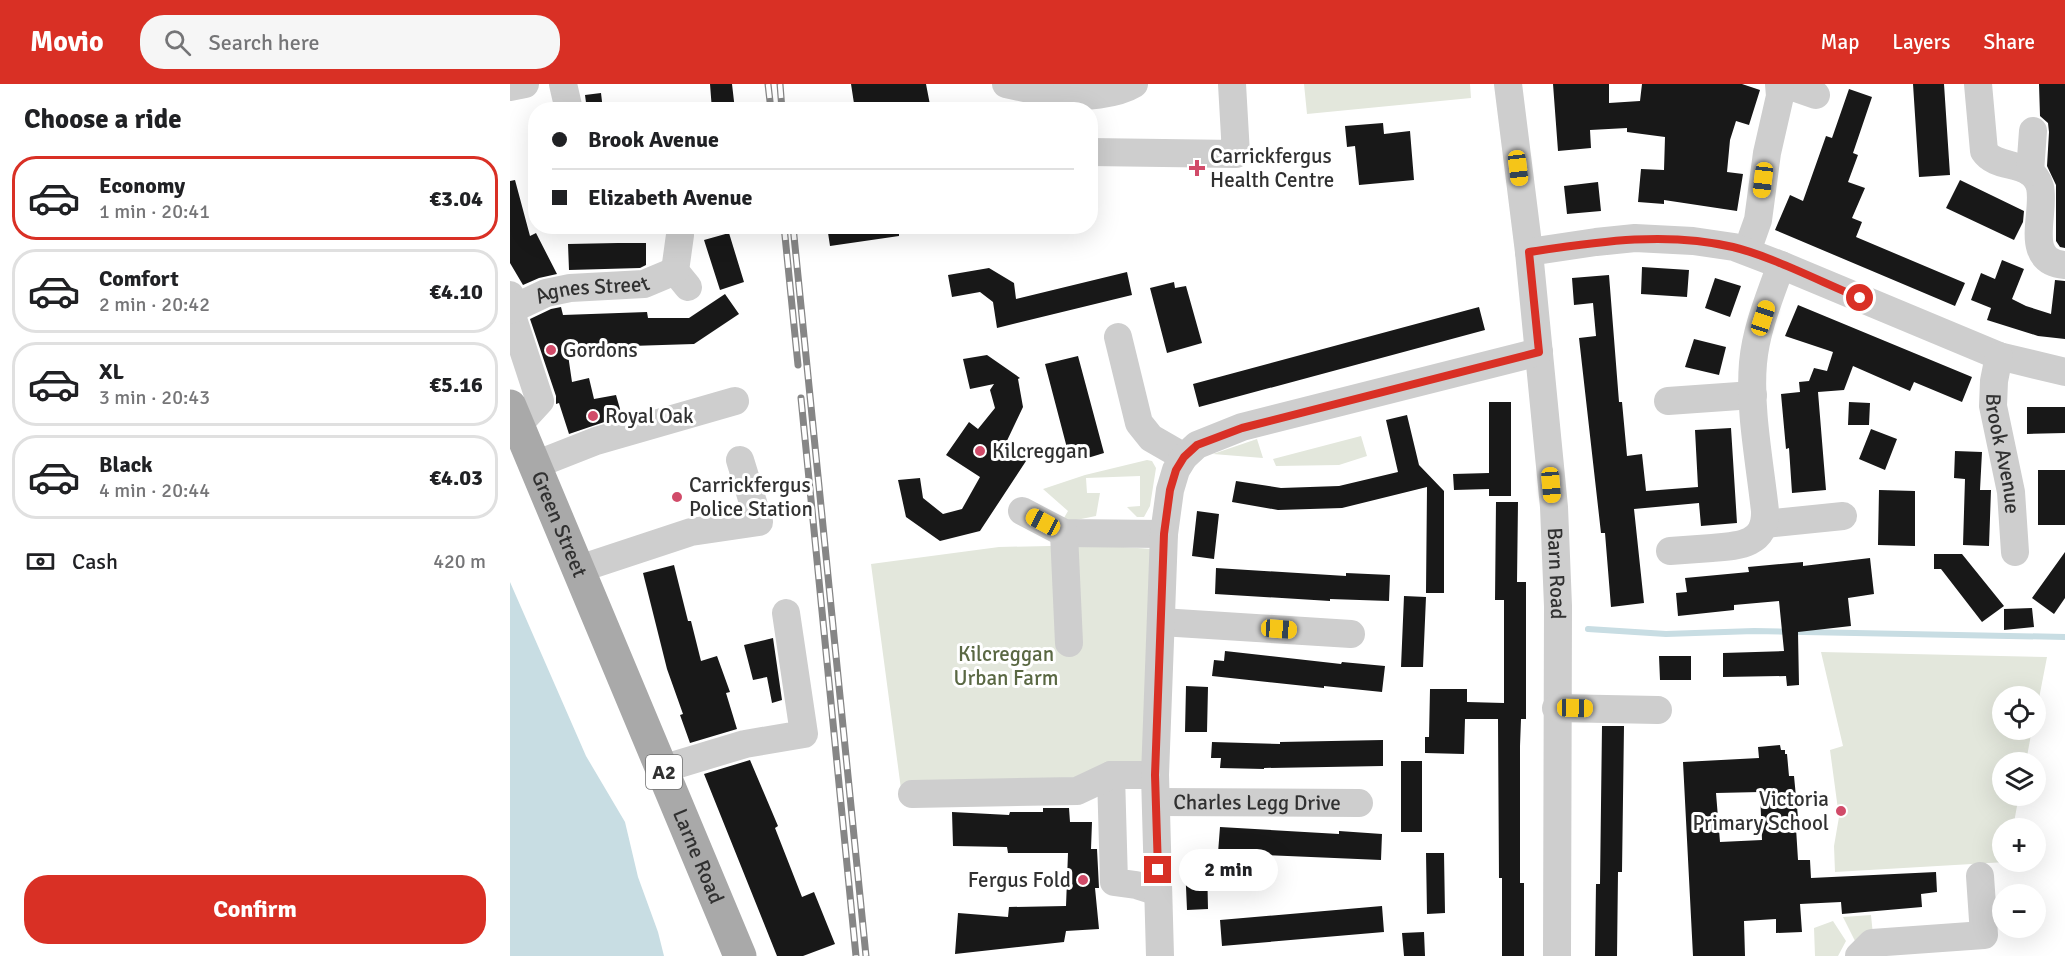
<!DOCTYPE html>
<meta charset="utf-8">
<style>
body{margin:0;font-family:Signika,sans-serif;background:#f6f6f6;color:#202124;height:100vh;display:flex;flex-direction:column;font-size:22px;white-space:nowrap}
*{box-sizing:border-box;margin:0}
p{font-size:20px;color:#757577}
.icon{flex:none;width:33px;height:33px;fill:none;stroke:currentColor;stroke-width:2;stroke-linecap:round;stroke-linejoin:round}
.map{position:relative;flex:1;overflow:hidden}
.sheet{display:flex;flex-direction:column;background:#fff;width:510px}
.sheet>*{flex:none}
.top-card{position:absolute;left:18px;top:18px;width:570px;height:132px;border-radius:24px;box-shadow:0 6px 24px #0002;display:grid;align-content:center;height:132px;padding:0 24px;background:#fff}
.controls{position:absolute;left:1482px;top:602px;display:grid;gap:12px}
.controls a{display:grid;place-items:center;width:54px;height:54px;border-radius:50%;background:#fff;box-shadow:0 6px 24px #0002;font-size:30px}
.end{position:absolute;width:27px;height:27px;margin:-14px;border:8px solid #d93025;background:#fff;box-shadow:0 0 0 3px #fff}
.from{border-radius:50%}
.bubble{position:absolute;height:42px;border-radius:21px;background:#fff;box-shadow:0 6px 24px #0002;font-size:20px;font-weight:800;line-height:42px;text-align:center}
.car{position:absolute;width:18px;height:36px;margin:-18px -9px;border-radius:8px;box-shadow:0 0 4px 2px #0007;background:linear-gradient(#f5c518 24%,#345 0 40%,#f5c518 0 76%,#345 0 86%,#f5c518 0)}
.top-card b{display:flex;align-items:center;gap:21px;height:57px;font-size:22px}
.top-card b+b{border-top:2px solid #e0e0e0}
.top-card i{width:15px;height:15px;background:#202124}
ul{padding:0;list-style:none}
li{display:flex;align-items:center;gap:18px;height:84px;margin:0 12px 9px;padding:0 12px;border:3px solid #e0e0e0;border-radius:24px}
li div{flex:1}
li b{display:block;font-size:22px}
li em{font-style:normal;font-weight:800}
li.selected{border-color:#d93025}
li>.icon{width:54px;height:54px;stroke-width:1.5}
h2{padding:0 24px;font-size:27px;line-height:72px}
.pay{display:flex;align-items:center;gap:15px;height:66px;padding:0 24px;font-size:22px}
.pay p{margin-inline-start:auto}
.button{display:flex;gap:12px;margin-top:auto;padding:12px 24px}
.button a{flex:1;height:69px;border-radius:24px;background:#d93025;color:#fff;font-size:24px;font-weight:800;line-height:69px;text-align:center}
header{display:flex;align-items:center;gap:36px;box-sizing:border-box;height:84px;padding:0 30px;background:#d93025;color:#fff}
header strong{font-size:28px}
nav{display:flex;gap:33px;margin-inline-start:auto;font-size:21px}
.search{width:420px;height:54px;background:#f6f6f6;display:flex;align-items:center;gap:15px;box-sizing:border-box;padding:0 21px;border-radius:24px;color:#757577;font-size:22px}
main{display:flex;flex:1;min-height:0}
.map>svg:first-child{display:block}
</style>
<header>
<strong>Movio</strong>
<div class="search"><svg class="icon" aria-label="search" viewBox="0 0 24 24"><circle cx="10" cy="10" r="6"/><path d="M15 15l6 6"/></svg>Search here</div>
<nav><a>Map</a><a>Layers</a><a>Share</a></nav>
</header>
<main>
<section class="sheet">
<h2>Choose a ride</h2>
<ul>
<li class="selected"><svg class="icon" aria-label="car" viewBox="0 0 24 24"><path d="M5 17H2v-5l4-1 3-4h7l3 4 3 1v5h-3M9 17h6M6 11h13"/><circle cx="7" cy="17" r="2"/><circle cx="17" cy="17" r="2"/></svg><div><b>Economy</b><p>1 min · 20:41</p></div><em>€3.04</em></li>
<li><svg class="icon" aria-label="car" viewBox="0 0 24 24"><path d="M5 17H2v-5l4-1 3-4h7l3 4 3 1v5h-3M9 17h6M6 11h13"/><circle cx="7" cy="17" r="2"/><circle cx="17" cy="17" r="2"/></svg><div><b>Comfort</b><p>2 min · 20:42</p></div><em>€4.10</em></li>
<li><svg class="icon" aria-label="car" viewBox="0 0 24 24"><path d="M5 17H2v-5l4-1 3-4h7l3 4 3 1v5h-3M9 17h6M6 11h13"/><circle cx="7" cy="17" r="2"/><circle cx="17" cy="17" r="2"/></svg><div><b>XL</b><p>3 min · 20:43</p></div><em>€5.16</em></li>
<li><svg class="icon" aria-label="car" viewBox="0 0 24 24"><path d="M5 17H2v-5l4-1 3-4h7l3 4 3 1v5h-3M9 17h6M6 11h13"/><circle cx="7" cy="17" r="2"/><circle cx="17" cy="17" r="2"/></svg><div><b>Black</b><p>4 min · 20:44</p></div><em>€4.03</em></li>
</ul>
<div class="pay"><svg class="icon" aria-label="cash" viewBox="0 0 24 24"><path d="M3 7h18v10H3z"/><circle cx="12" cy="12" r="2"/></svg>Cash<p>420 m</p></div>
<div class="button"><a>Confirm</a></div>
</section>
<div class="map">
<svg width="1555" height="872" viewBox="0 0 1555 872">
<rect width="100%" height="100%" fill="#fff"/>
<path fill="#e3e7dc" d="M 794,0 L 960,0 L 961,14 L 797,30 Z
M 851,352 L 857,372 L 829,381 L 766,382 L 763,375 Z
M 747,355 L 753,374 L 703,370 Z
M 637,376 L 642,377 L 646,384 L 640,422 L 634,433 L 627,433 L 617,423 L 630,422 L 630,392 L 576,394 L 577,409 L 590,409 L 586,432 L 551,439 L 558,427 L 533,405 L 575,391 Z
M 584,461 L 642,465 L 634,679 L 565,699 L 391,705 L 361,480 L 489,463 Z
M 1311,568 L 1537,573 L 1526,630 L 1526,612 L 1492,612 L 1492,645 L 1522,645 L 1516,678 L 1492,678 L 1492,711 L 1509,711 L 1503,744 L 1492,744 L 1492,777 L 1496,778 L 1325,788 L 1324,762 L 1329,733 L 1320,666 L 1333,662 Z
M 1361,831 L 1363,851 L 1346,859 L 1333,833 Z
M 1323,837 L 1336,857 L 1328,872 L 1305,872 L 1304,844 Z"/>
<path fill="#c8dde3" d="M 0,498 L 76,672 L 115,738 L 128,793 L 148,848 L 154,872 L 0,872 Z"/>
<g fill="none" stroke-linecap="round" stroke-linejoin="round">
<path stroke="#c8dde3" stroke-width="6" d="M 1078,545 L 1156,550 L 1244,547 L 1555,553"/>
</g>
<path fill="#181818" fill-rule="evenodd" d="M 200,0 L 222,0 L 225,26 L 202,26 Z
M 341,0 L 416,0 L 421,26 L 345,26 Z
M 1043,0 L 1099,0 L 1099,19 L 1130,17 L 1132,0 L 1232,0 L 1250,6 L 1239,41 L 1226,37 L 1220,56 L 1217,88 L 1233,90 L 1227,127 L 1154,116 L 1154,120 L 1128,118 L 1131,85 L 1154,86 L 1155,53 L 1117,48 L 1117,44 L 1080,46 L 1081,64 L 1048,67 Z
M 1403,0 L 1434,0 L 1440,91 L 1409,93 Z
M 1529,0 L 1555,0 L 1555,164 L 1550,163 L 1546,157 L 1546,101 L 1537,82 L 1539,48 L 1538,39 L 1530,32 Z
M 1339,5 L 1362,13 L 1343,69 L 1348,71 L 1338,98 L 1355,104 L 1342,134 L 1352,138 L 1346,153 L 1455,199 L 1445,222 L 1265,146 L 1280,111 L 1293,117 L 1316,52 L 1322,54 Z
M 91,9 L 93,26 L 77,26 L 75,11 Z
M 873,39 L 874,50 L 900,47 L 904,96 L 849,101 L 845,62 L 837,63 L 835,42 Z
M 5,96 L 20,152 L 26,149 L 47,190 L 29,194 L 13,201 L 0,179 L 0,97 Z
M 1450,96 L 1514,127 L 1513,138 L 1504,156 L 1436,124 Z
M 1088,98 L 1091,127 L 1057,130 L 1054,102 Z
M 317,142 L 389,142 L 389,152 L 320,162 Z
M 219,149 L 234,198 L 210,206 L 194,156 Z
M 108,159 L 136,159 L 136,181 L 130,184 L 59,186 L 58,160 Z
M 1492,176 L 1514,185 L 1502,215 L 1516,222 L 1541,230 L 1545,196 L 1555,197 L 1555,255 L 1528,252 L 1477,236 L 1481,224 L 1461,216 L 1471,189 L 1485,195 Z
M 1132,183 L 1179,186 L 1177,213 L 1131,210 Z
M 479,184 L 504,199 L 506,215 L 617,188 L 622,211 L 487,244 L 483,218 L 470,208 L 442,213 L 438,191 Z
M 1099,191 L 1109,318 L 1112,318 L 1117,372 L 1132,370 L 1136,407 L 1188,403 L 1185,346 L 1221,344 L 1227,439 L 1191,442 L 1189,419 L 1124,425 L 1134,519 L 1101,523 L 1095,449 L 1091,449 L 1069,254 L 1086,252 L 1083,219 L 1064,221 L 1062,194 Z
M 1205,194 L 1231,202 L 1220,233 L 1195,224 Z
M 664,198 L 665,204 L 676,202 L 692,259 L 657,269 L 640,204 Z
M 215,210 L 229,230 L 184,260 L 57,264 L 62,298 L 79,294 L 84,315 L 106,311 L 112,332 L 59,350 L 49,319 L 46,320 L 46,312 L 20,235 L 41,225 L 51,223 L 53,231 L 137,228 L 138,234 L 179,234 Z
M 1288,221 L 1462,293 L 1452,318 L 1404,298 L 1400,307 L 1343,282 L 1334,306 L 1308,308 L 1316,406 L 1282,409 L 1279,364 L 1276,365 L 1271,310 L 1290,308 L 1289,298 L 1299,297 L 1304,284 L 1317,287 L 1323,268 L 1275,252 Z
M 969,223 L 975,246 L 689,323 L 683,300 Z
M 1184,255 L 1216,263 L 1209,291 L 1175,283 Z
M 477,271 L 510,294 L 508,295 L 513,323 L 494,363 L 516,377 L 470,447 L 430,457 L 396,433 L 388,396 L 410,394 L 413,414 L 433,430 L 452,425 L 470,393 L 436,371 L 459,338 L 468,345 L 485,324 L 480,306 L 484,300 L 460,305 L 453,275 Z
M 568,272 L 594,369 L 571,376 L 567,361 L 557,364 L 535,280 Z
M 979,318 L 1001,318 L 1001,412 L 979,412 L 979,405 L 944,406 L 943,390 L 979,389 Z
M 1339,318 L 1360,319 L 1359,341 L 1338,341 Z
M 1517,323 L 1555,323 L 1555,349 L 1517,350 Z
M 897,331 L 909,381 L 934,407 L 934,509 L 916,509 L 917,403 L 832,424 L 768,426 L 722,418 L 726,397 L 771,404 L 829,402 L 888,388 L 876,336 Z
M 1361,345 L 1387,355 L 1375,386 L 1349,375 Z
M 1445,367 L 1472,368 L 1470,406 L 1481,406 L 1479,462 L 1453,461 L 1455,395 L 1444,394 Z
M 1528,386 L 1555,386 L 1555,441 L 1528,441 Z
M 1369,406 L 1405,407 L 1405,462 L 1368,461 Z
M 986,418 L 1008,418 L 1007,498 L 1016,498 L 1016,635 L 1011,635 L 1010,662 L 1010,799 L 1014,799 L 1014,872 L 992,872 L 992,794 L 989,794 L 988,635 L 955,635 L 954,670 L 915,669 L 915,653 L 919,653 L 920,605 L 957,605 L 957,618 L 994,619 L 994,516 L 985,516 Z
M 687,427 L 709,430 L 704,475 L 682,472 Z
M 1555,468 L 1555,514 L 1544,530 L 1522,514 Z
M 1424,470 L 1452,470 L 1494,522 L 1472,538 L 1431,485 L 1424,485 Z
M 1360,474 L 1364,510 L 1338,514 L 1341,542 L 1288,548 L 1289,601 L 1277,602 L 1276,592 L 1213,593 L 1213,569 L 1274,567 L 1269,517 L 1224,521 L 1224,526 L 1168,532 L 1166,509 L 1177,508 L 1175,494 L 1239,488 L 1238,483 L 1293,478 L 1293,482 Z
M 164,481 L 178,537 L 181,537 L 191,577 L 207,572 L 220,608 L 216,609 L 227,645 L 180,659 L 170,631 L 173,630 L 157,585 L 133,489 Z
M 706,484 L 836,492 L 836,489 L 880,491 L 879,517 L 820,515 L 820,517 L 705,510 Z
M 894,512 L 916,513 L 913,583 L 891,583 Z
M 1522,524 L 1524,543 L 1494,546 L 1494,525 Z
M 263,554 L 272,616 L 262,619 L 257,593 L 243,596 L 234,561 Z
M 715,567 L 831,580 L 832,578 L 875,582 L 872,608 L 814,602 L 814,604 L 702,592 L 704,576 L 714,577 Z
M 1149,572 L 1181,572 L 1181,596 L 1150,596 Z
M 676,602 L 698,603 L 697,648 L 675,648 Z
M 1092,642 L 1114,642 L 1112,788 L 1108,788 L 1107,872 L 1085,872 L 1086,800 L 1090,800 Z
M 873,656 L 873,682 L 754,684 L 754,685 L 710,684 L 711,674 L 701,674 L 702,658 L 770,660 L 770,658 Z
M 1270,661 L 1271,666 L 1275,666 L 1275,670 L 1277,670 L 1279,692 L 1284,692 L 1289,744 L 1286,744 L 1288,776 L 1300,776 L 1301,794 L 1426,788 L 1427,808 L 1411,810 L 1412,823 L 1332,830 L 1331,818 L 1290,820 L 1292,848 L 1266,849 L 1266,835 L 1234,837 L 1235,872 L 1183,872 L 1173,678 L 1249,674 L 1248,663 ZM 1250,708 L 1252,756 L 1210,758 L 1206,709 Z
M 240,676 L 268,742 L 265,744 L 292,813 L 304,808 L 325,860 L 293,872 L 267,872 L 194,690 Z
M 891,677 L 912,677 L 912,748 L 891,748 Z
M 533,724 L 559,724 L 560,738 L 582,738 L 581,765 L 587,765 L 589,804 L 585,804 L 589,845 L 556,847 L 554,858 L 445,870 L 448,829 L 498,833 L 499,823 L 556,822 L 558,769 L 498,769 L 497,763 L 443,762 L 442,728 L 499,731 L 500,728 L 533,728 Z
M 710,743 L 829,750 L 829,747 L 872,750 L 871,776 L 708,769 Z
M 916,769 L 934,769 L 935,829 L 917,830 Z
M 675,780 L 697,780 L 698,825 L 677,826 Z
M 872,822 L 874,848 L 712,862 L 710,836 Z
M 914,848 L 915,872 L 894,872 L 892,849 Z"/>
<g fill="none" stroke-linecap="round" stroke-linejoin="round">
<g stroke="#cecece" stroke-width="28">
<path d="M 53,0 L 59,26"/>
<path d="M 496,0 L 552,12 L 557,26"/>
<path id="s1" d="M 998,0 L 1019,168 L 1044,423 L 1048,522 L 1047,872"/>
<path d="M 1468,0 L 1474,67 C 1487,87 1523,75 1530,103 C 1536,130 1512,177 1555,181"/>
<path d="M 0,3 L 15,0"/>
<path d="M 1271,5 L 1283,3 L 1306,11"/>
<path d="M 552,12 C 573,13 606,11 624,0"/>
<path d="M 580,68 L 726,70 L 722,0"/>
<path d="M 1520,88 L 1523,47"/>
<path d="M 170,151 L 165,187 L 178,203"/>
<path d="M 1237,167 L 1248,136 L 1257,69 L 1270,12 L 1269,0"/>
<path d="M 1019,168 L 1086,158 L 1125,154 L 1183,157 L 1224,163 L 1271,181 L 1489,272 L 1555,288"/>
<path d="M 0,211 L 4,238 L 30,317 L 8,341"/>
<path id="s2" d="M 0,226 L 36,209 L 60,204 L 134,200 L 165,187"/>
<path d="M 608,253 L 629,339 L 641,354 L 674,373"/>
<path id="s3" d="M 1489,272 L 1484,297 L 1483,322 L 1501,408 L 1505,468"/>
<path d="M 1158,317 L 1243,311"/>
<path d="M 25,381 L 86,357 L 225,317"/>
<path d="M 512,427 L 554,449 L 654,450"/>
<path d="M 1255,440 L 1333,432"/>
<path d="M 554,449 L 559,559"/>
<path d="M 1160,467 C 1174,466 1188,465 1202,464 C 1229,462 1256,461 1255,427 C 1250,380 1239,325 1243,279 C 1246,245 1260,212 1271,181"/>
<path d="M 69,485 L 181,448 L 249,438 L 230,376"/>
<path d="M 651,538 L 841,550"/>
<path d="M 1046,624 L 1148,626"/>
<path d="M 152,685 L 235,660 L 294,650 L 276,529"/>
<path d="M 601,691 L 604,798 L 626,801 L 648,808"/>
<path d="M 402,710 L 567,707 L 601,691 L 645,691"/>
<path id="s4" d="M 647,718 L 849,719"/>
<path d="M 650,872 L 645,691 L 654,450 L 660,406 L 666,386 L 674,373 L 687,361 L 732,343 L 1029,268"/>
<path d="M 1349,872 L 1362,859 L 1474,851 L 1470,792"/>
</g>
<path stroke="#a9a9a9" stroke-width="33" id="s5" d="M 0,322 L 230,872"/>
<defs>
<path id="rail" d="M 258,0 L 261,26
M 270,0 L 272,26
M 274,142 L 288,281
M 283,142 L 356,872
M 291,314 L 346,872"/>
</defs>
<use href="#rail" stroke="#868686" stroke-width="7"/>
<use href="#rail" stroke="#fff" stroke-width="4.5" stroke-dasharray="14" stroke-linecap="butt"/>
</g>
<g fill="none" stroke-linecap="round" stroke-linejoin="round">
<path stroke="#d93025" stroke-width="8" d="M 648,786 L 645,691 L 654,450 L 660,406 L 666,386 L 674,373 L 687,361 L 732,344 L 1029,268 L 1019,168 C 1087,158 1155,147 1223,163 C 1263,173 1311,198 1350,214"/>
</g>
<g fill="#d14b69" stroke="#fff" stroke-width="2">
<path d="M684 75h6v6h6v6h-6v6h-6v-6h-6v-6h6z"/>
<circle cx="41" cy="266" r="6"/>
<circle cx="83" cy="332" r="6"/>
<circle cx="470" cy="367" r="6"/>
<circle cx="167" cy="413" r="6"/>
<circle cx="1331" cy="727" r="6"/>
<circle cx="573" cy="796" r="6"/>
</g>
<g text-anchor="middle" stroke-width="6" stroke-linejoin="round" paint-order="stroke">
<rect fill="#fff" stroke="#6f6f6f" stroke-width="1.5" x="136" y="671" width="36" height="34" rx="4.5"/>
<g font-size="20" font-weight="bold" fill="#313131">
<text x="154" y="695">A2</text>
</g>
<g font-size="21" fill="#313131" stroke="#fff" text-anchor="start">
<text x="700" y="79">Carrickfergus<tspan x="700" dy="24">Health Centre</tspan></text>
<text x="53" y="273">Gordons</text>
<text x="95" y="339">Royal Oak</text>
<text x="482" y="374">Kilcreggan</text>
<text x="179" y="408">Carrickfergus<tspan x="179" dy="24">Police Station</tspan></text>
<text x="1319" y="722" text-anchor="end">Victoria<tspan x="1319" dy="24">Primary School</tspan></text>
<text x="561" y="803" text-anchor="end">Fergus Fold</text>
</g>
<g font-size="21" fill="#313131" stroke="#fff">
<text dy="7" stroke="none"><textPath href="#s2" startOffset="86">Agnes Street</textPath></text>
<text dy="7" stroke="none"><textPath href="#s3" startOffset="99">Brook Avenue</textPath></text>
<text dy="7" stroke="none"><textPath href="#s5" startOffset="128">Green Street</textPath></text>
<text dy="7" stroke="none"><textPath href="#s1" startOffset="492">Barn Road</textPath></text>
<text dy="7" stroke="none"><textPath href="#s4" startOffset="100">Charles Legg Drive</textPath></text>
<text dy="7" stroke="none"><textPath href="#s5" startOffset="488">Larne Road</textPath></text>
</g>
<g font-size="21" fill="#5a6843" stroke="#fff">
<text x="496" y="577">Kilcreggan<tspan x="496" dy="24">Urban Farm</tspan></text>
</g>
</g>
</svg>
<div class="controls">
<a><svg class="icon" aria-label="locate" viewBox="0 0 24 24"><circle cx="12" cy="12" r="6"/><path d="M12 2v4M12 18v4M2 12h4M18 12h4"/></svg></a>
<a><svg class="icon" aria-label="layers" viewBox="0 0 24 24"><path d="M12 4l9 5-9 5-9-5zM3 14l9 5 9-5"/></svg></a>
<a>+</a>
<a>−</a>
</div>
<i class="end from" style="left:1350px;top:214px"></i>
<i class="end" style="left:648px;top:786px"></i>
<div class="bubble" style="left:669px;top:765px;width:99px">2 min</div>
<i class="car" style="left:1008px;top:84px;rotate:173deg"></i>
<i class="car" style="left:1253px;top:96px;rotate:187deg"></i>
<i class="car" style="left:1253px;top:234px;rotate:18deg"></i>
<i class="car" style="left:1041px;top:401px;rotate:175deg"></i>
<i class="car" style="left:533px;top:438px;rotate:298deg"></i>
<i class="car" style="left:769px;top:545px;rotate:94deg"></i>
<i class="car" style="left:1065px;top:624px;rotate:91deg"></i>
<div class="top-card">
<b><i class="from"></i>Brook Avenue</b>
<b><i></i>Elizabeth Avenue</b>
</div>
</div>
</main>
